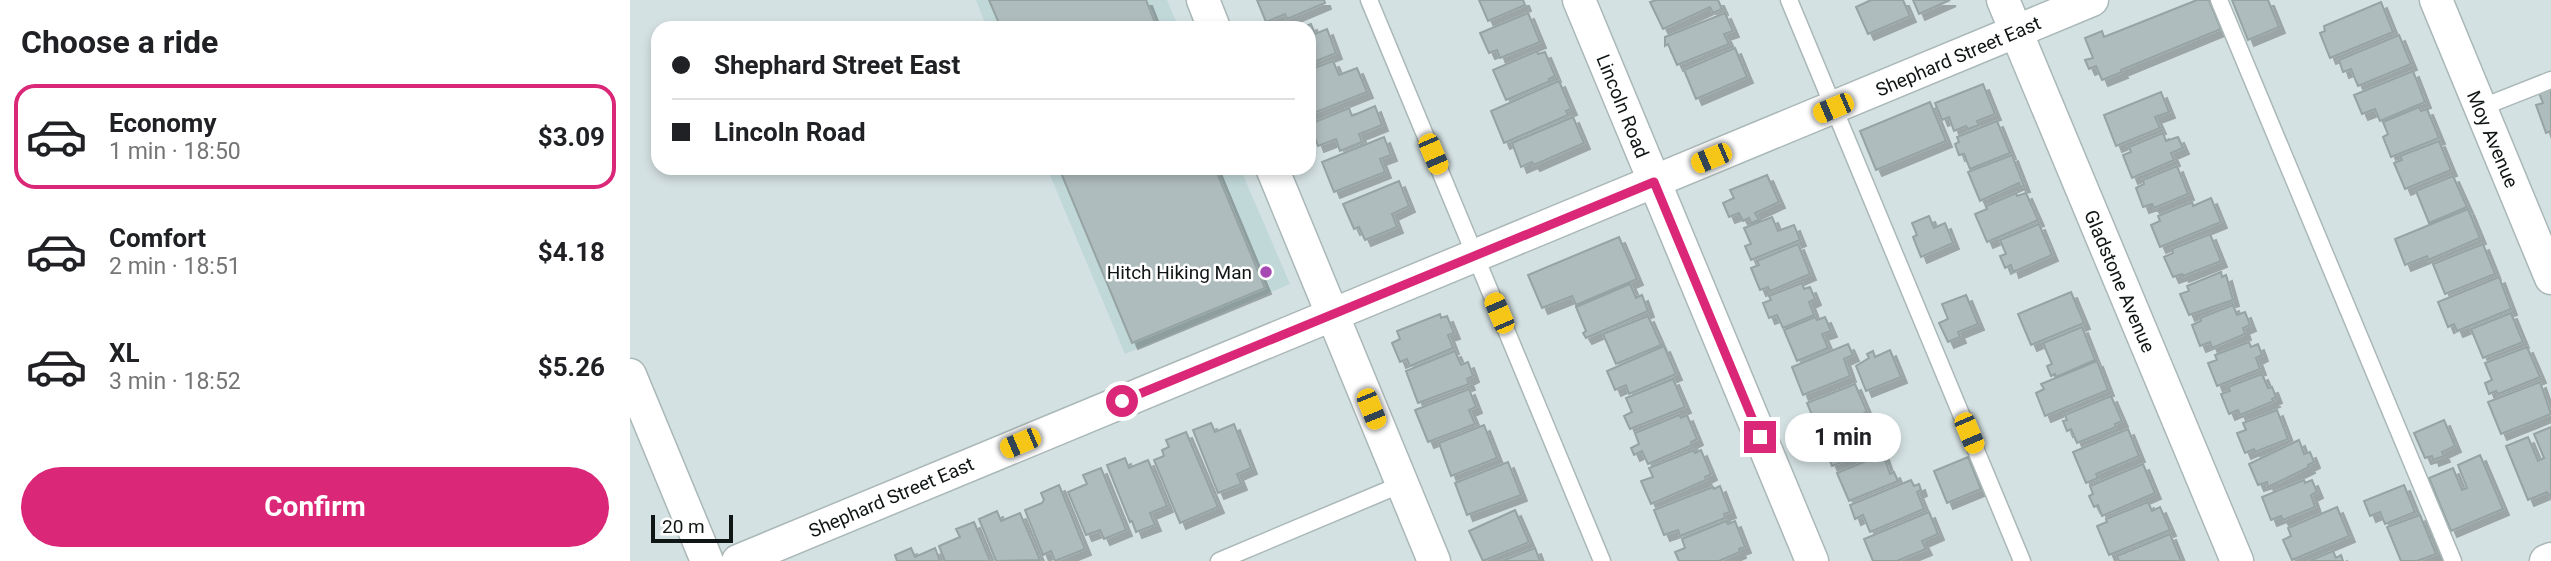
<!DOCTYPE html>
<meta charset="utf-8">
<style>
body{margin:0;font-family:Roboto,sans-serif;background:#f2f2f2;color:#202124;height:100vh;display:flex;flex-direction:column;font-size:26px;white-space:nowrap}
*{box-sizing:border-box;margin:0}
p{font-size:23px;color:#757577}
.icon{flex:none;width:38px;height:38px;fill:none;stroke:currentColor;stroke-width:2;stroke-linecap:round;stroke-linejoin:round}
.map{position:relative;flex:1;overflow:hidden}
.sheet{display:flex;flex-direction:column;background:#fff;width:630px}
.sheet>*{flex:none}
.guide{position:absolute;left:21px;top:21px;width:665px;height:154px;border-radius:21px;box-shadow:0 4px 10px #0003;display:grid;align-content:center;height:154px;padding:0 21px;background:#fff}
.scale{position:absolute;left:21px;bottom:18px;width:82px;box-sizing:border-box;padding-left:7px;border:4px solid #101515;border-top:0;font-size:19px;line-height:24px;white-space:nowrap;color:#101515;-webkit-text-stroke:5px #fff;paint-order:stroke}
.end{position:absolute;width:32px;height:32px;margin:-16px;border:9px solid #db2777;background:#fff;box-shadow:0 0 0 4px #fff}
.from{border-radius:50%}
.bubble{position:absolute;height:49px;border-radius:24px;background:#fff;box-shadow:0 4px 10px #0003;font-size:23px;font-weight:700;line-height:49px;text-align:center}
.car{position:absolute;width:21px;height:42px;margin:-21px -10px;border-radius:9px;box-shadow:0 0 5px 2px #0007;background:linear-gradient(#f5c518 24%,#345 0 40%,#f5c518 0 76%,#345 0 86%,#f5c518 0)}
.guide b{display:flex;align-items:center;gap:24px;height:66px;font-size:26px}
.guide b+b{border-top:2px solid #e0e0e0}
.guide i{width:18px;height:18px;background:#202124}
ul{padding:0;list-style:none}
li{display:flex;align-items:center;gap:21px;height:105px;margin:0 14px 10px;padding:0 7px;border:4px solid transparent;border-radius:21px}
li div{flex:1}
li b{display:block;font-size:26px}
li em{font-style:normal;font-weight:700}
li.on{border-color:#db2777}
li>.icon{width:63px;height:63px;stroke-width:1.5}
h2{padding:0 21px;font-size:32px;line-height:84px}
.cta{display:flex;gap:14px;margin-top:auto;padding:14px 21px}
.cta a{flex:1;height:80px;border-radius:42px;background:#db2777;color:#fff;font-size:28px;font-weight:700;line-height:80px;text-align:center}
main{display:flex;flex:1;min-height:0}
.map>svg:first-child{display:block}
</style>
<main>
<section class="sheet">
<h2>Choose a ride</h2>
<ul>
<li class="on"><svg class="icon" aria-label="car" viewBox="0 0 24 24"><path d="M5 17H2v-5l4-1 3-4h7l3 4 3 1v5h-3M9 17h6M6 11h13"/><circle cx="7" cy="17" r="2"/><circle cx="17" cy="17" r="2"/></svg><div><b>Economy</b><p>1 min · 18:50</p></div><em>$3.09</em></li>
<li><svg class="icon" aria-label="car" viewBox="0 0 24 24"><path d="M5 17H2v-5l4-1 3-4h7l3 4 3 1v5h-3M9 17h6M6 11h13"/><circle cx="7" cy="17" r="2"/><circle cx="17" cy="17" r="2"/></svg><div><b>Comfort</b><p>2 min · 18:51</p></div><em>$4.18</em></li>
<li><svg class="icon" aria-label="car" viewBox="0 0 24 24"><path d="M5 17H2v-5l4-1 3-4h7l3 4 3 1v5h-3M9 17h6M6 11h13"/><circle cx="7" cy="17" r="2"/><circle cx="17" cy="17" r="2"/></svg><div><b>XL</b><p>3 min · 18:52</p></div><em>$5.26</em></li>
</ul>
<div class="cta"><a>Confirm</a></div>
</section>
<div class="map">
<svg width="1921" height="561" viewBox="0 0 1921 561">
<defs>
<filter id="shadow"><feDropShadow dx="6" dy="6" stdDeviation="0" flood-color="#0004"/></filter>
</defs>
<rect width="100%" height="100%" fill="#d4e1e2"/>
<path fill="#c1d8d8" d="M 346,0 L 537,0 L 549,28 L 357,28 Z
M 417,168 L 610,168 L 660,284 L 495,354 Z"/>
<path fill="#afbcbd" stroke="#96a3a3" stroke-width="2" filter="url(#shadow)" d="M 359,0 L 516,0 L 527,28 L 371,28 Z
M 627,0 L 694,0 L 695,3 L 657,19 L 655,14 L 636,22 Z
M 849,0 L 893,0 L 895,5 L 858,21 Z
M 1026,0 L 1088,0 L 1092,9 L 1083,13 L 1080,7 L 1033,29 L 1020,2 Z
M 1241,0 L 1273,0 L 1280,16 L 1238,34 L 1226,7 Z
M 1283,0 L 1320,0 L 1289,14 Z
M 1567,0 L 1579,0 L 1591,29 L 1491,70 L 1492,72 L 1472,80 L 1466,66 L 1459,69 L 1455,60 L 1463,58 L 1455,38 L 1472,31 L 1474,37 Z
M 1602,0 L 1638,0 L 1649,27 L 1618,40 Z
M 1751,2 L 1763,32 L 1700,58 L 1690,33 L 1695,31 L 1694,26 Z
M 898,13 L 910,42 L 870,58 L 867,50 L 859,53 L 850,33 Z
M 1095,13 L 1103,31 L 1094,34 L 1099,44 L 1047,65 L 1038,44 L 1035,46 L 1035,37 Z
M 681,24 L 685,34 L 697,29 L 706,53 L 679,64 L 679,28 L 670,28 Z
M 1769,35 L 1781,64 L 1728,86 L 1721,69 L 1713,72 L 1709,60 Z
M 1105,48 L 1117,77 L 1066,99 L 1054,70 Z
M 907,51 L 908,54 L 915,52 L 925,76 L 919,79 L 920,81 L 876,100 L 863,70 Z
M 703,61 L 709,75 L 727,68 L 737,92 L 681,114 L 679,108 L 679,70 Z
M 1783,71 L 1795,102 L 1750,121 L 1745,109 L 1732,114 L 1724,95 Z
M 929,81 L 941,109 L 936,111 L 938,115 L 874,143 L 861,111 Z
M 1921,83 L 1921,131 L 1916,133 L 1906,105 L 1913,103 L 1907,88 Z
M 1353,84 L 1365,114 L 1347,121 L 1349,125 L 1338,129 L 1336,126 L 1324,131 L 1319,117 L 1312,120 L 1305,103 Z
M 1531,92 L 1539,112 L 1525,117 L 1530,128 L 1486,146 L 1474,115 Z
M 1300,102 L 1316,141 L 1246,170 L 1230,131 Z
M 745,106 L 752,125 L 729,134 L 732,142 L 710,151 L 706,139 L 688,146 L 680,124 L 719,108 L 722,116 Z
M 1789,107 L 1791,111 L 1797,109 L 1809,138 L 1761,157 L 1753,137 L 1758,134 L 1753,122 Z
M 943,117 L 954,143 L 904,165 L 902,162 L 891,167 L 882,143 Z
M 1367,121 L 1380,153 L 1340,169 L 1334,154 L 1329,155 L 1325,144 L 1329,142 L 1327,137 Z
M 1533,133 L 1536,141 L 1548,137 L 1553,148 L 1541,153 L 1544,160 L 1502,178 L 1493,155 L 1501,152 L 1499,147 Z
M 754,137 L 761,155 L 750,159 L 755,172 L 704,192 L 692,162 Z
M 1809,141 L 1821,170 L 1775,189 L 1764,163 L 1772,160 L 1770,156 Z
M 1382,155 L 1394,186 L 1390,187 L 1389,183 L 1350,201 L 1338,172 Z
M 1547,166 L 1558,194 L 1524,208 L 1522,204 L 1513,207 L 1506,188 L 1514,184 L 1513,180 Z
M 429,168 L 585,168 L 635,288 L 502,343 Z
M 1137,175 L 1149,202 L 1125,213 L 1129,220 L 1121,223 L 1119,218 L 1113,221 L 1109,213 L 1099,217 L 1093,203 L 1104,198 L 1100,190 Z
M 1823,176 L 1837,207 L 1799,223 L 1786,191 Z
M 769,181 L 779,206 L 762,214 L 767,227 L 735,240 L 729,227 L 724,229 L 713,204 Z
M 1386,193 L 1387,196 L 1396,193 L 1408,220 L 1357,242 L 1345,214 L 1357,209 L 1356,206 Z
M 1581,198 L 1591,222 L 1530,247 L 1521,225 L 1530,221 L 1528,216 L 1562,202 L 1563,206 Z
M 1838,209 L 1850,238 L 1798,260 L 1797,256 L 1775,265 L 1765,239 Z
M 1299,216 L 1304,228 L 1315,223 L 1323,243 L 1291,257 L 1283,237 L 1287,235 L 1282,223 Z
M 1142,217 L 1148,231 L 1164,225 L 1170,240 L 1121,260 L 1115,246 L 1121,244 L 1114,228 Z
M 1409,224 L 1422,255 L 1383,272 L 1381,265 L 1375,268 L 1370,256 L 1376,254 L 1370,240 Z
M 1580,234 L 1591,261 L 1553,276 L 1552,274 L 1543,277 L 1534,257 L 1543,253 L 1542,249 Z
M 989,237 L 1007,279 L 946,305 L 942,296 L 912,308 L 898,275 Z
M 1168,244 L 1180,274 L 1140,291 L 1138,287 L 1130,290 L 1121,268 L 1129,265 L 1127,261 Z
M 1853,244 L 1865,274 L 1815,294 L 1803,264 Z
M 1591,272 L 1592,277 L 1596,275 L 1603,300 L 1559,315 L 1550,294 L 1559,291 L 1557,286 Z
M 1869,277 L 1881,309 L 1827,331 L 1824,324 L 1818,327 L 1808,302 Z
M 1172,283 L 1174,289 L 1180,287 L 1185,299 L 1179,302 L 1184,315 L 1153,328 L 1147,315 L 1139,318 L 1133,303 L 1141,300 L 1139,296 Z
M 1000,284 L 1006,298 L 1012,295 L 1018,311 L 956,338 L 953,333 L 956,331 L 946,307 Z
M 1441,292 L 1454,323 L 1401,345 L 1388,314 Z
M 1336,295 L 1348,324 L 1328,332 L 1330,337 L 1318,342 L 1309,323 L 1318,319 L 1312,304 Z
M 1603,305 L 1607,315 L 1615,312 L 1620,325 L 1613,328 L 1615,334 L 1582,348 L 1580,342 L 1570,346 L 1562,325 L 1571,321 L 1570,318 Z
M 1881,313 L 1893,342 L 1853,358 L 1841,329 Z
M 810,314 L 811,318 L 817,316 L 824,333 L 818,335 L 823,348 L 780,366 L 777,359 L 770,362 L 762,343 L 770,339 L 767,331 Z
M 1018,316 L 1031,345 L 986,364 L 973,334 Z
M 1185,317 L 1187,320 L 1195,317 L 1201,331 L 1192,334 L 1198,348 L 1167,361 L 1154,330 Z
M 1452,327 L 1465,360 L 1426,377 L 1425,374 L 1421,376 L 1417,366 L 1422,364 L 1413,343 Z
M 1619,342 L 1621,347 L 1628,344 L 1632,355 L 1626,358 L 1630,369 L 1587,386 L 1578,363 L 1587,360 L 1585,355 Z
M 1218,344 L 1223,355 L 1214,359 L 1220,376 L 1173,395 L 1162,367 Z
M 1034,346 L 1046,374 L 999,394 L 996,385 L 985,390 L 977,371 Z
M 1897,347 L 1910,377 L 1868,394 L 1866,391 L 1859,394 L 1855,383 L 1862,380 L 1855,363 Z
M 1260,350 L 1271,377 L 1236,391 L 1226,366 L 1239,358 L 1237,354 L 1243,351 L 1245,357 Z
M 825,351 L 831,365 L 838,362 L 843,376 L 837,379 L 839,384 L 788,403 L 776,371 Z
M 1467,361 L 1478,390 L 1415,416 L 1406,393 L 1414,389 L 1411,384 Z
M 1632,374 L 1638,388 L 1642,387 L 1646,397 L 1642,399 L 1644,401 L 1610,415 L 1608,410 L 1599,414 L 1591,394 L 1600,391 L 1598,387 Z
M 1043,379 L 1055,407 L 1000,429 L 994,416 L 1002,412 L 996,398 Z
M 1910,382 L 1921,414 L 1871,434 L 1858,402 Z
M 1225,384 L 1237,412 L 1189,432 L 1177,403 Z
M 839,389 L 846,407 L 839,410 L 845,424 L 798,442 L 785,410 Z
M 1481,396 L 1492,421 L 1485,424 L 1486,427 L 1447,443 L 1441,429 L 1437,431 L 1433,421 L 1437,420 L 1435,415 Z
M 1647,410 L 1658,439 L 1625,452 L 1624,449 L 1615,453 L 1607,433 L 1616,430 L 1613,423 Z
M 1049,415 L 1051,418 L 1057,415 L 1067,439 L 1061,442 L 1062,445 L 1018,464 L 1012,451 L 1004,455 L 1001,448 L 1009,444 L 1005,433 Z
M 1248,419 L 1253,432 L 1236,439 L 1239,446 L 1232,449 L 1234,453 L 1202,466 L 1190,437 L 1228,421 L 1230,426 Z
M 1814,420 L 1825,446 L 1812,452 L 1814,456 L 1803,460 L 1802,456 L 1795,458 L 1784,433 Z
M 581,423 L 585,432 L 604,424 L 621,468 L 607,474 L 611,484 L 588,493 L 563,430 Z
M 854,425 L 867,458 L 821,476 L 809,443 Z
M 1921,427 L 1921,498 L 1917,492 L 1898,500 L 1876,446 L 1898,437 L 1908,461 L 1914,458 L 1904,434 Z
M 1498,429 L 1509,456 L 1466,474 L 1468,478 L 1456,483 L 1443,452 Z
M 556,432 L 588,507 L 550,523 L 524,460 L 534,456 L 532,450 L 539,447 L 536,440 Z
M 1669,440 L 1674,454 L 1680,452 L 1684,462 L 1678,465 L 1679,467 L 1638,487 L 1637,482 L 1628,485 L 1619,464 Z
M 1064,450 L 1065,453 L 1071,450 L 1081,474 L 1075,477 L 1076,480 L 1021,504 L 1011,481 L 1023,477 L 1019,468 Z
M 1253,454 L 1260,474 L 1264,472 L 1268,481 L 1219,501 L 1207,473 Z
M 1850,455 L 1873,509 L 1821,531 L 1799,478 L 1823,468 L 1832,490 L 1837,488 L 1828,465 Z
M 1338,457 L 1351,489 L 1317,503 L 1304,471 Z
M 495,458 L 499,468 L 518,460 L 537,506 L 520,513 L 525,525 L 506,532 L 502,521 L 500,522 L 477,465 Z
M 878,462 L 891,495 L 837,515 L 825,483 Z
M 1513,464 L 1525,493 L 1472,516 L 1468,505 L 1464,507 L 1459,496 L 1463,494 L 1460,486 Z
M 471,468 L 496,530 L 474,539 L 470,530 L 456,535 L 438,492 L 457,484 L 453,475 Z
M 1281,480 L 1284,486 L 1289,484 L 1291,490 L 1287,492 L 1294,509 L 1240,532 L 1233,515 L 1225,519 L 1220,505 Z
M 1674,480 L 1675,483 L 1682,480 L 1687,492 L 1681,495 L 1685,507 L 1653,520 L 1651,516 L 1641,520 L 1632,497 Z
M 429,485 L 455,549 L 425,561 L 421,551 L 413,555 L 395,510 L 412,503 L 414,500 L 411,493 Z
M 1774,485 L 1785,512 L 1755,524 L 1750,512 L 1740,516 L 1734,501 Z
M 1090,486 L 1100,512 L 1094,514 L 1095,518 L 1050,536 L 1048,530 L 1034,535 L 1024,510 L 1083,487 L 1084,489 Z
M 1518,502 L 1522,511 L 1530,507 L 1540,530 L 1479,555 L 1467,526 L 1477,522 L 1476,519 Z
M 1707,507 L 1719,536 L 1662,560 L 1653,540 L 1661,536 L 1658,528 Z
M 885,510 L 899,542 L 853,561 L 839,531 Z
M 367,511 L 371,521 L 390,513 L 410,560 L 366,561 L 349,519 Z
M 1299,512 L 1308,534 L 1292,541 L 1296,549 L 1267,561 L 1243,561 L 1234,539 Z
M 1790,515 L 1806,554 L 1787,561 L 1771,561 L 1757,527 Z
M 1096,521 L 1098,524 L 1105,521 L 1115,547 L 1109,549 L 1110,552 L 1089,561 L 1049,561 L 1045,552 L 1055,548 L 1052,539 Z
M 344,522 L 360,561 L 315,561 L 309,546 L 330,537 L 326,529 Z
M 1540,534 L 1551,561 L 1489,561 L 1487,556 Z
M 281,548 L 285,557 L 305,548 L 310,561 L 267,561 L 265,555 Z
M 905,548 L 910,561 L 872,561 Z
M 1703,551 L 1706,558 L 1711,555 L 1713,561 L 1679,561 Z"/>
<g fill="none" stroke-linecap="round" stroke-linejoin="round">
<defs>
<path id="service" d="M 739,0 L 972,561
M 1159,0 L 1392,561
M 1589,0 L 1823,561
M 1850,108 L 1921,80
M 589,561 L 772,484"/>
<path id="minor" d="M 573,0 L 584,28
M 949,0 L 1182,561
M 1373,0 L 1607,561
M 1806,0 L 1921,278
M 642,168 L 804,561
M 0,375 L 77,561
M 108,561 L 1462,0
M 1916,561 L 1921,559"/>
</defs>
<use href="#service" stroke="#abb8b8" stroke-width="19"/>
<use href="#minor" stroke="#abb8b8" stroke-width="35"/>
<use href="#service" stroke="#fff" stroke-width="16"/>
<use href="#minor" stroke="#fff" stroke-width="32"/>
</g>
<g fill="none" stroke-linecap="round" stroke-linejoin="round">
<path stroke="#db2777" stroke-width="9" d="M 492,401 L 1024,182 L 1130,437"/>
</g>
<circle fill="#a649b3" stroke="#fff" stroke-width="2.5" cx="636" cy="272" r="7"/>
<g text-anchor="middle" stroke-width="5" stroke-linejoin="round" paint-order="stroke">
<g font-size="19" fill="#101515" stroke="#fff">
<text transform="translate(1328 56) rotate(-23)" y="7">Shephard Street East</text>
<text transform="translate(993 106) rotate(68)" y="7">Lincoln Road</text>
<text transform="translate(1863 139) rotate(67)" y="7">Moy Avenue</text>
<text transform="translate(1490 281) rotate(67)" y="7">Gladstone Avenue</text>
<text transform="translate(261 497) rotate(-23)" y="7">Shephard Street East</text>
</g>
<g font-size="19" fill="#101515" stroke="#fff" text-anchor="end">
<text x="622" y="279">Hitch Hiking Man</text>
</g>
</g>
</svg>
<div class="scale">20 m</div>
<i class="end from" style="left:492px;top:401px"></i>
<i class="end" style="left:1130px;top:437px"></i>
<div class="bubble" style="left:1155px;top:413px;width:116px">1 min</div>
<i class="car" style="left:1203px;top:108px;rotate:247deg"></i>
<i class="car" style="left:803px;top:154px;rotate:157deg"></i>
<i class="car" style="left:1081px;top:158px;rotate:247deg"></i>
<i class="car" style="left:869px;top:313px;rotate:337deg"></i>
<i class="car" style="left:741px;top:409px;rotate:158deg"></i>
<i class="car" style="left:1339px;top:433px;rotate:157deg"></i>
<i class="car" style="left:390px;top:443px;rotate:247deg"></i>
<div class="guide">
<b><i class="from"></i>Shephard Street East</b>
<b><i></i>Lincoln Road</b>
</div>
</div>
</main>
